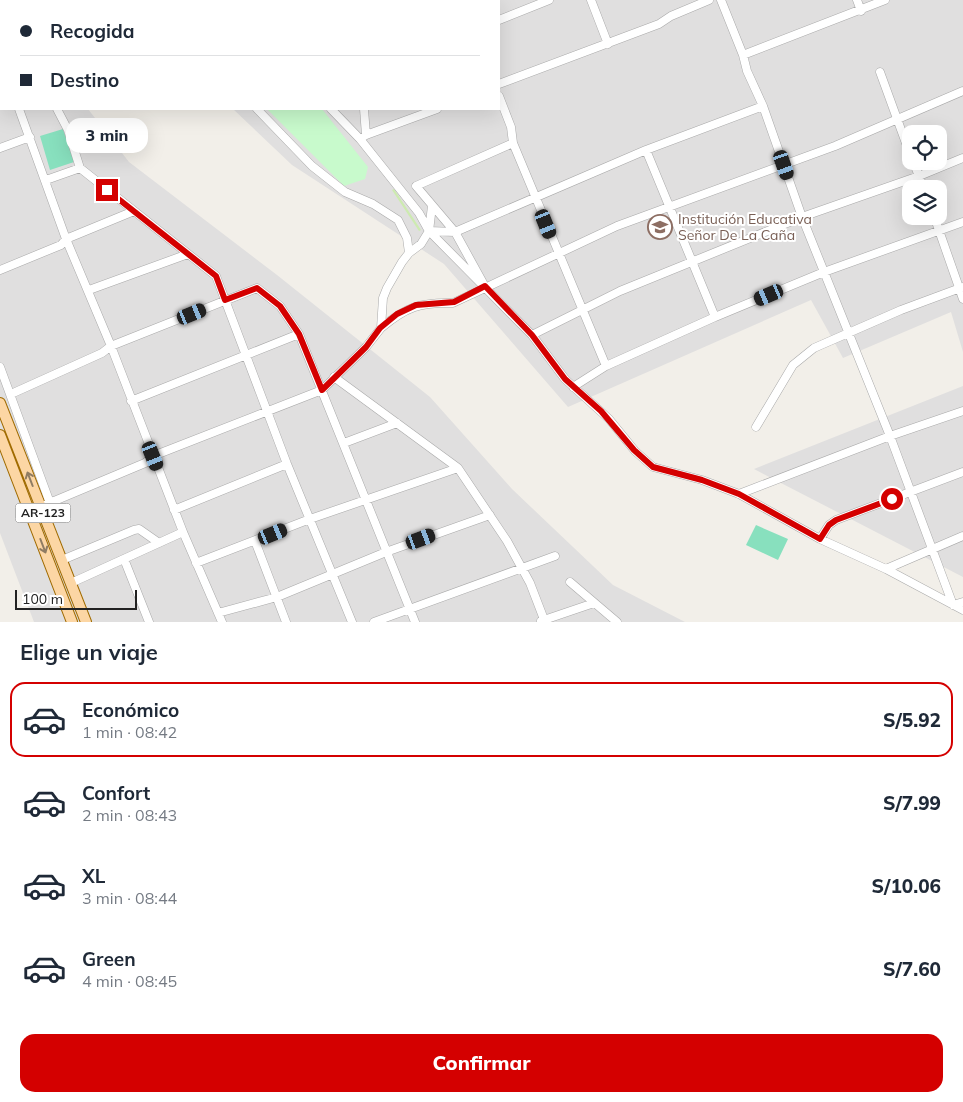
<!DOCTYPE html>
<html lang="es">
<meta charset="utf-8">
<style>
body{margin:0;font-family:Mulish,sans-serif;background:#f6f6f7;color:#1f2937;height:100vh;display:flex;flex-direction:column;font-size:19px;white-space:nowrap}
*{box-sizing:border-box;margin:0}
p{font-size:16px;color:#747a83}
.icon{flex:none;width:28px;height:28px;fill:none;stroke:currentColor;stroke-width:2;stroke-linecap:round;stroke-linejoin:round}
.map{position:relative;height:622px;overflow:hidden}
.side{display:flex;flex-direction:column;background:#fff;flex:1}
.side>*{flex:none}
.guide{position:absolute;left:0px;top:0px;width:500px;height:110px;box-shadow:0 5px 20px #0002;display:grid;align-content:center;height:110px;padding:0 20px;background:#fff}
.controls{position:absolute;left:902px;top:125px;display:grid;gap:10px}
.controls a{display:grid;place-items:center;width:45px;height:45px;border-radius:10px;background:#fff;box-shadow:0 5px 20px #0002;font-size:25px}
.scale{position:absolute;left:15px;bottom:12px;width:122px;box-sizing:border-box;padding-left:5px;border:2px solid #222;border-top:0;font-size:14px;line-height:18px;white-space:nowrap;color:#222;-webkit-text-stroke:4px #fff;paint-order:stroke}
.end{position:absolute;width:22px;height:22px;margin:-11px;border:6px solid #d40000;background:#fff;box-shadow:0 0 0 2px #fff}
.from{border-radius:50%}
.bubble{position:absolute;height:35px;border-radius:15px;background:#fff;box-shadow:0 5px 20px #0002;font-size:16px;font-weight:800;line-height:35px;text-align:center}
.car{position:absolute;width:15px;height:30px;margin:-15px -8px;border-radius:6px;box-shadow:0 0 4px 1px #0007;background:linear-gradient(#222 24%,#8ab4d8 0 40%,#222 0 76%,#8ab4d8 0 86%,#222 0)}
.guide b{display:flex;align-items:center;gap:18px;height:48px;font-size:19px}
.guide b+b{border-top:1px solid #e0e1e3}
.guide i{width:12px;height:12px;background:#1f2937}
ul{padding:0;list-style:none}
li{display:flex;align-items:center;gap:15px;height:75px;margin:0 10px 8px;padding:0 10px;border:2px solid transparent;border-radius:15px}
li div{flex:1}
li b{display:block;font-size:19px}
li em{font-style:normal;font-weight:800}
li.active{border-color:#d40000}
li>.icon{width:45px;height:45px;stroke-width:1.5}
h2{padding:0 20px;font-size:22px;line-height:60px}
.button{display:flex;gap:10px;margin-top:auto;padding:10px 20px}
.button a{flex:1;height:58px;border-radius:15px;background:#d40000;color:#fff;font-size:20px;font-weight:800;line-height:58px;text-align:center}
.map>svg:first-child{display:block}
</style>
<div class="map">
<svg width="963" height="622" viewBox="0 0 963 622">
<rect width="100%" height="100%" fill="#f2efe9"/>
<path fill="#e0dfdf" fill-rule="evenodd" d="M 0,0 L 35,1 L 1,1 L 1,109 L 88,109 L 129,162 L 277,275 L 430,397 L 512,489 L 613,585 L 685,622 L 34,622 L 0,533 Z
M 123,0 L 963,0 L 963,352 L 951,312 L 843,358 L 811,300 L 568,407 L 444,264 L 292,165 L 233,109 L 499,109 L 499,1 ZM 911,134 L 939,134 L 939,161 L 911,161 ZM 911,189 L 939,189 L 939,216 L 911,216 Z
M 963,386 L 963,577 L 754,469 Z"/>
<path fill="#cdebb0" d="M 394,189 L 421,230 L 419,231 L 392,190 Z"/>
<path fill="#c8facc" d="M 267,109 L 322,109 L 368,167 L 365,179 L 344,186 Z"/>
<path fill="#88e0be" d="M 63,129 L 74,162 L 50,170 L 40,136 Z
M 756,525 L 788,539 L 778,560 L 746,545 Z"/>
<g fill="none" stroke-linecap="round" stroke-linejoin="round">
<defs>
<path id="minor" d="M 16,0 L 16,1
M 156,0 L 157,1
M 251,0 L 252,1
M 329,0 L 329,1
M 461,0 L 462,1
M 591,0 L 608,44
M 721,0 L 743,55 L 747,71 L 763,106 L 802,217 L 890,436 L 953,605 L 963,602
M 857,0 L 861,11
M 386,1 L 389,0
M 499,20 L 549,0
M 743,55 L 885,0
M 0,60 L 1,63
M 880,72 L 911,157
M 499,84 L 659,24 L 671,16 L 709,0
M 499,96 L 511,127 L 513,143 L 606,366
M 19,109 L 66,239 L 111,346 L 183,532 L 222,622
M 57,109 L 68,130 L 80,168 L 216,276 L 287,464 L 352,622
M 257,109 L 312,166 L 345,192 L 373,204 L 398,220 L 407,238 L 409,253
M 331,109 L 360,139 L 419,213 L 429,231 L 532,335 L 565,379 L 609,419 L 635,451 L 653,467 L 702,480 L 739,494 L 820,539 L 886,569 L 963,610
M 364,109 L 366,135
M 360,139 L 366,135 L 437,109
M 0,148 L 30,137
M 646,150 L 715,317
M 913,161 L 924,189
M 46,180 L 80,168
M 934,216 L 963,299
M 429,231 L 455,232 L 646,150 L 763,106
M 0,270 L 61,245 L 66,239 L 134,211
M 483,283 L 455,232 L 416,186 L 513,143
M 89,290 L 188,254
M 381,328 C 406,307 420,302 453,303 L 617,226 L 835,146 L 963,91
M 532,335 L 620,291 L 802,217 L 919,176 L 963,158
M 0,367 L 50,503
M 334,377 L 458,468 L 507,541 L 530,583 L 545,622
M 573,387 L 606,366 L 715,317 L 824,272 L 963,222
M 11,394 L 102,353 L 111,346 L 257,288 L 280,306 L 299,334 L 415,622
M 131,401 L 299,334
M 756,427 L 793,365 L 814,348 L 901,310 L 963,287
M 344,443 L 397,423
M 739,494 L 890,436 L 963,411
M 40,507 L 145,463 L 153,456 L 322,390 L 366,347 L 381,328 L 383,298 L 387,288 L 402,262 L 409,253 L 421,244 L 429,231 L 432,206
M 174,510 L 287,464
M 820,539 L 829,525 L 836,520 L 963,472
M 255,541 L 286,622
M 124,559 L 149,622
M 62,560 L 134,530 L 139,529 L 159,543
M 196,563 L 310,519 L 458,468
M 886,569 L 963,536
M 570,582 L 617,622
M 71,583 L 183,532
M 218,613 L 277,597 L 386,552 L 490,515
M 541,621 L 594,603
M 374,622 L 555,556"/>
<path id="major" d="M 0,403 L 86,622
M 0,435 L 72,622"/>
</defs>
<use href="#minor" stroke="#a9a9a9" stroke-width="9"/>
<use href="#major" stroke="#a06b00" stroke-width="12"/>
<use href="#minor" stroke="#fff" stroke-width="8"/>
<use href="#major" stroke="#fcd6a4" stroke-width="10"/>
</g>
<defs><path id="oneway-shaft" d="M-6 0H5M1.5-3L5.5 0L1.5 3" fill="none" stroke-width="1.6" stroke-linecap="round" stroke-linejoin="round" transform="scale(1.25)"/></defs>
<g stroke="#8f7c63">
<use href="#oneway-shaft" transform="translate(30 479) rotate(-111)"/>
<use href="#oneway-shaft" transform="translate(43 546) rotate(69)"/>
</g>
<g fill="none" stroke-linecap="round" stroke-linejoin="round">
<path stroke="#d40000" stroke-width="6" d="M 107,190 L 216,276 L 225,300 L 257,288 L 280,306 L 299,334 L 322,390 L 366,347 L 380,328 L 397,314 L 416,305 L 454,302 L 485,286 L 532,335 L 565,379 L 601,411 L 634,450 L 653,467 L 702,480 L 739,494 L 820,539 L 829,525 L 836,520 L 892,499"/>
</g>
<defs>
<symbol id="school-ring" viewBox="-11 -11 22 22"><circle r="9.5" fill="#fff" stroke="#8d6e63" stroke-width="1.5"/><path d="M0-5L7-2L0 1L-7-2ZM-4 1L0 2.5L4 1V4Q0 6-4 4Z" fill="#8d6e63"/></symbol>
</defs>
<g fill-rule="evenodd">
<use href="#school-ring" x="646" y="213" width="28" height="28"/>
</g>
<g text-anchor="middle" stroke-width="4" stroke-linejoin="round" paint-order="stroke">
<rect fill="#fff" stroke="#646464" stroke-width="1" x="15.5" y="503.5" width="55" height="19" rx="4"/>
<g font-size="12" font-weight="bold" fill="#222">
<text x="43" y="517">AR-123</text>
</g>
<g font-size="14" fill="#785e54" stroke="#fff" text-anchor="start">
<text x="678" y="224">Institución Educativa<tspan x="678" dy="16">Señor De La Caña</tspan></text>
</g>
</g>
</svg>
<div class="controls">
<a><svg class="icon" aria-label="locate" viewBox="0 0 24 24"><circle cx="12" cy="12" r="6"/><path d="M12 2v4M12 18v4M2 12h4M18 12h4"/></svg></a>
<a><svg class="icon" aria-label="layers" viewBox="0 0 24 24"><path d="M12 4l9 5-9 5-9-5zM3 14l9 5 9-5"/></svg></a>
</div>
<div class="scale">100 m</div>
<i class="end from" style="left:892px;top:499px"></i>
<i class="end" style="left:107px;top:190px"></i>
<div class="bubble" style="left:66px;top:118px;width:82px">3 min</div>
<i class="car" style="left:784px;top:165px;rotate:161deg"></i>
<i class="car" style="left:546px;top:224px;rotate:158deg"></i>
<i class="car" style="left:769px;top:295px;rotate:247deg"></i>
<i class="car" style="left:192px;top:314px;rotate:68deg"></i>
<i class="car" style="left:153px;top:456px;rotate:158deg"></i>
<i class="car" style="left:273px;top:534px;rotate:68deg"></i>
<i class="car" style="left:421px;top:539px;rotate:70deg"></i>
<div class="guide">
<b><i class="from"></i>Recogida</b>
<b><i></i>Destino</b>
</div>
</div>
<section class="side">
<h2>Elige un viaje</h2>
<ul>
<li class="active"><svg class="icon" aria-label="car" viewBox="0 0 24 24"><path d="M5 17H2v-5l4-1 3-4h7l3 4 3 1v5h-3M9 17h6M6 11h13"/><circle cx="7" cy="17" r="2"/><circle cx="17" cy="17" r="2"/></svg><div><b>Económico</b><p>1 min · 08:42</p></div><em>S/5.92</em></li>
<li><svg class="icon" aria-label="car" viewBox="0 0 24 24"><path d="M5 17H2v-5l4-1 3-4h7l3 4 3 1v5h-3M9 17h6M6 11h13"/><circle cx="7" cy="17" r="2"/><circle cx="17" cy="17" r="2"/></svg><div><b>Confort</b><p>2 min · 08:43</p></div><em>S/7.99</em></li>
<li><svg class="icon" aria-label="car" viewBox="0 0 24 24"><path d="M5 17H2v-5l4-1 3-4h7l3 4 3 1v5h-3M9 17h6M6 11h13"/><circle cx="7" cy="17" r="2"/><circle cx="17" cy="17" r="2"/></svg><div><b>XL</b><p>3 min · 08:44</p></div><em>S/10.06</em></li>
<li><svg class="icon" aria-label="car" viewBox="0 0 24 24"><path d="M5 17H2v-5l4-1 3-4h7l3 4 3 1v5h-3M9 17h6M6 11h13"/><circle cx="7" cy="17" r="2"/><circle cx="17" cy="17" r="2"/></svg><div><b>Green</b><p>4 min · 08:45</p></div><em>S/7.60</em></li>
</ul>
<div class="button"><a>Confirmar</a></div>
</section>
